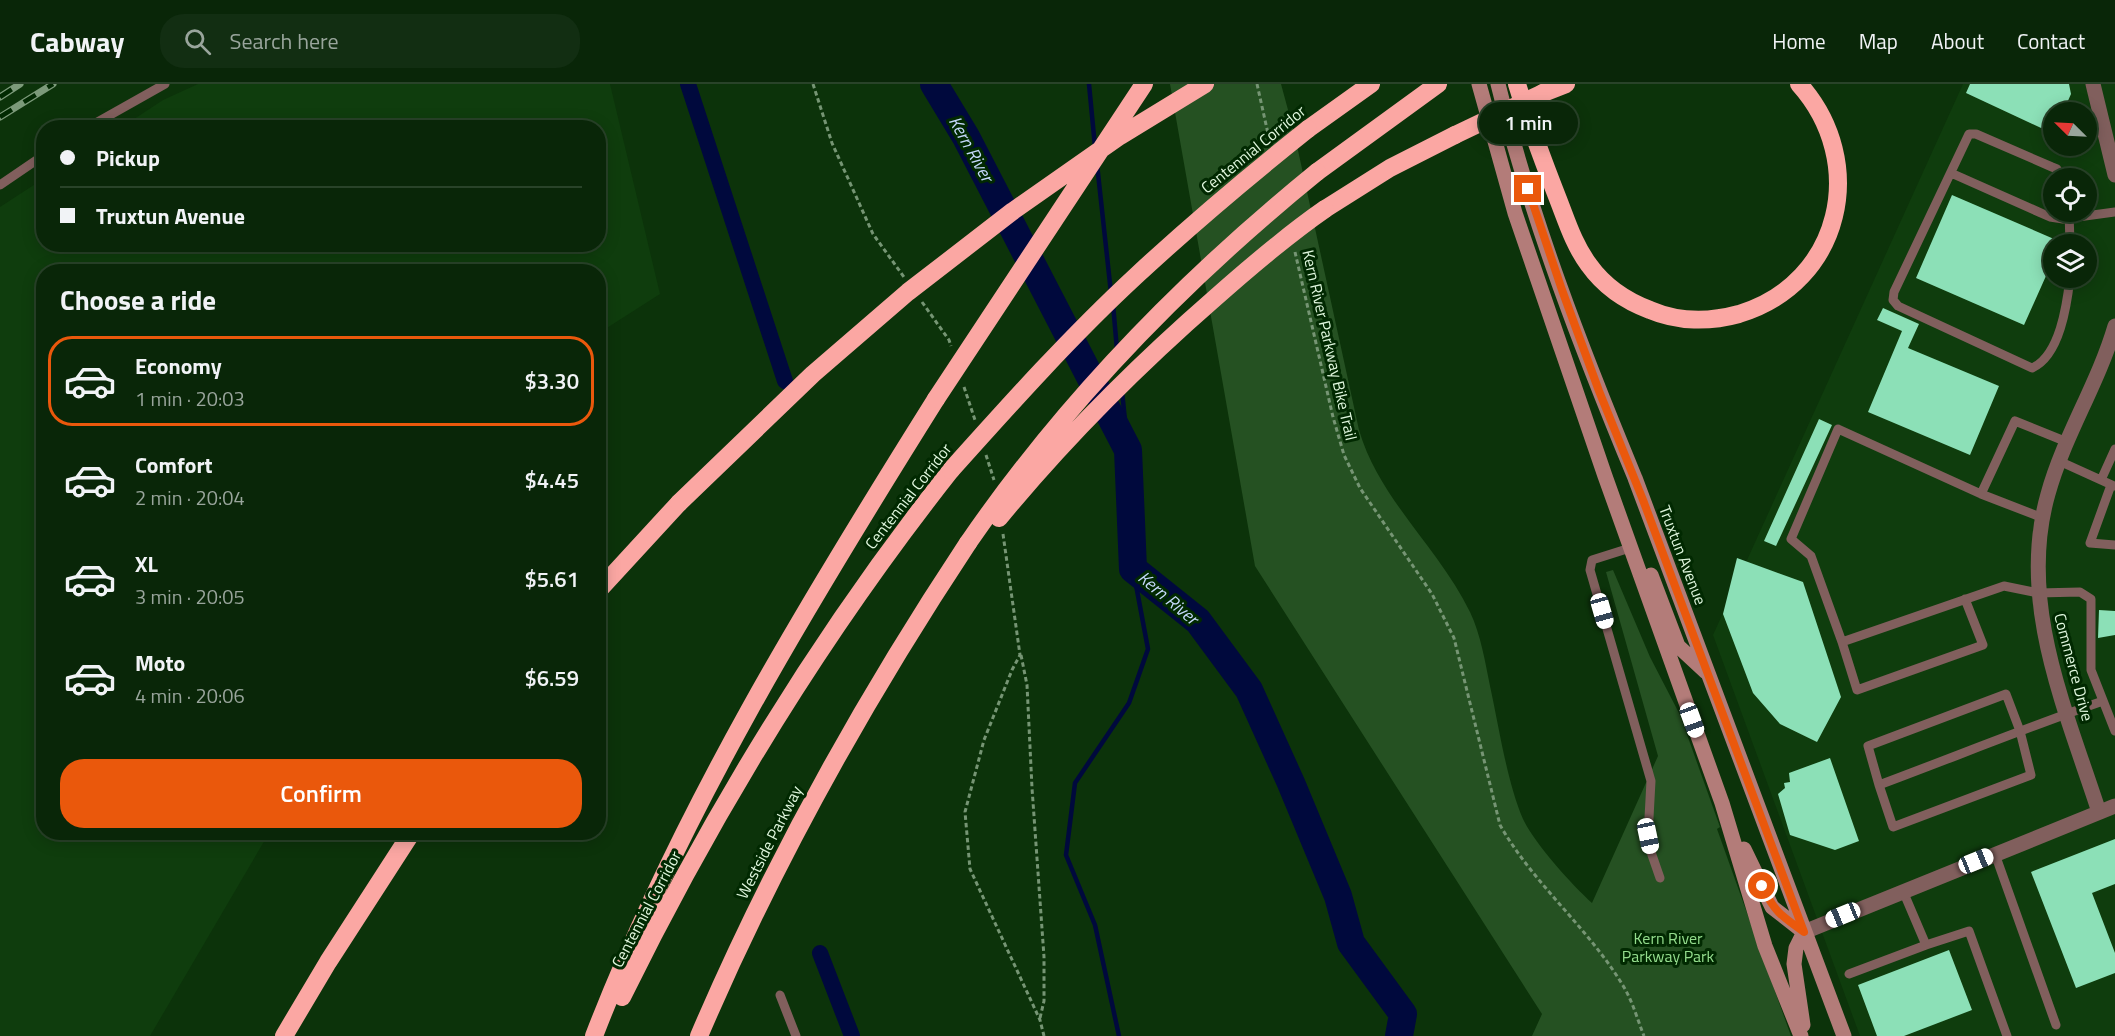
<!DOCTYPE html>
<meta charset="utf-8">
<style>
body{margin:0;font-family:"Titillium Web",sans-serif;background:#122e12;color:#f1f3f6;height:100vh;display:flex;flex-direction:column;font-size:22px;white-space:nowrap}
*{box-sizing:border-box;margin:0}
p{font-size:20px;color:#99a59c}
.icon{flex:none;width:33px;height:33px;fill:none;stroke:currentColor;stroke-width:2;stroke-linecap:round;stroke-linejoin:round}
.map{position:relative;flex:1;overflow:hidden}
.panel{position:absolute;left:36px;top:180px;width:570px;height:576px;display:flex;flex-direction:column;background:#092608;border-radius:24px;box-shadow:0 3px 15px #0003,0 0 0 2px #294329}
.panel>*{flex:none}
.top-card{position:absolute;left:36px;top:36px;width:570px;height:132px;border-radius:24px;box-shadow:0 3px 15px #0003,0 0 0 2px #294329;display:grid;align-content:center;height:132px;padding:0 24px;background:#092608}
.needle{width:39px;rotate:294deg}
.tools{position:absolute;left:2043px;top:18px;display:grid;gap:12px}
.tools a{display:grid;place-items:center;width:54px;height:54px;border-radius:50%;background:#092608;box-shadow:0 3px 15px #0003,0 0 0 2px #294329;font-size:30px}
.end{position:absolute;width:27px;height:27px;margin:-14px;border:8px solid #ea580c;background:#fff;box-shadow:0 0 0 3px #fff}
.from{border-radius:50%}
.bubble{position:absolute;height:42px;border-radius:21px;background:#092608;box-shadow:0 3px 15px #0003,0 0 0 2px #294329;font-size:20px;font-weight:600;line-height:42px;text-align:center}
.car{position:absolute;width:18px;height:36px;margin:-18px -9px;border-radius:8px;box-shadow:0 0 4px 2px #0007;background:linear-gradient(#fff 24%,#345 0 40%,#fff 0 76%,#345 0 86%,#fff 0)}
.top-card b{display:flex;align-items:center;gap:21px;height:57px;font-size:22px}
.top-card b+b{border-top:2px solid #294329}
.top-card i{width:15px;height:15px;background:#f1f3f6}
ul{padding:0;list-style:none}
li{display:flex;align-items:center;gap:18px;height:90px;margin:0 12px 9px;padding:0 12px;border:3px solid transparent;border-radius:24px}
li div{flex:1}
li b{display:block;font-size:22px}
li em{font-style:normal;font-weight:600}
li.on{border-color:#ea580c}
li>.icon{width:54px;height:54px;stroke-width:1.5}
h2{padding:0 24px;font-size:27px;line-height:72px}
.button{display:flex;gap:12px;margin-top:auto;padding:12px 24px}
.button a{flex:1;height:69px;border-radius:24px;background:#ea580c;color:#fff;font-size:24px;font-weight:600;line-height:69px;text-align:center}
header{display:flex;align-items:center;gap:36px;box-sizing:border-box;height:84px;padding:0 30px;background:#092608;border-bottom:2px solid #294329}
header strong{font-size:28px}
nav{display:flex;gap:33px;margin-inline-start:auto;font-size:21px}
.search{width:420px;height:54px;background:#122e12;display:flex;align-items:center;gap:15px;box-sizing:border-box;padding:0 21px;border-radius:24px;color:#99a59c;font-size:22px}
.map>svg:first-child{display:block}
</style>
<header>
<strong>Cabway</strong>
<div class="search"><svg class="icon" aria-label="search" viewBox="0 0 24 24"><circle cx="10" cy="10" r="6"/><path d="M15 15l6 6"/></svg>Search here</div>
<nav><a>Home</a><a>Map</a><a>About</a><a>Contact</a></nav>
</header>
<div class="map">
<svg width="2115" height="952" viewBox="0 0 2115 952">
<rect width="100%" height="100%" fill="#0c330a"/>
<path fill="#0f3d0d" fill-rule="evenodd" d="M 198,0 L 610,0 L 660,210 L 599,249 L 598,188 L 44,188 L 44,748 L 269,749 L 150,952 L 0,952 L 0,123 L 43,95 L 44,160 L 598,160 L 598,44 L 122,43 L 163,16 Z
M 1963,0 L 2115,0 L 2115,952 L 1860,952 L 1713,551 ZM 2054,28 L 2086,28 L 2086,62 L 2054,62 ZM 2054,94 L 2086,94 L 2086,128 L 2054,128 ZM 2054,160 L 2086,160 L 2086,194 L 2054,194 Z"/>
<path fill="#255122" d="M 1170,0 L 1281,0 L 1294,48 L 1359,346 C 1379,415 1439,464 1470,528 C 1481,551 1485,578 1490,602 C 1499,643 1507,698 1523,735 C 1534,759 1572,801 1592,819 L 1658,672 L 1606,488 L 1613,486 L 1650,573 L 1680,631 L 1720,743 L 1717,745 L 1791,952 L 1532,952 L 1542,930 L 1255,482 Z"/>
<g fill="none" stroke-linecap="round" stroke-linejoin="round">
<path stroke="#00093d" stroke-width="4.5" d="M 1089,0 L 1095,63
M 1097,80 L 1111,209
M 1113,220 L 1117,266
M 1122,307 L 1128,366
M 1119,952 L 1095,841 L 1066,771 L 1075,699 L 1129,619 L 1148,565 L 1133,485"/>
<path stroke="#00093d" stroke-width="16" d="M 688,0 L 785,297
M 820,869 L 852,952"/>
<path stroke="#00093d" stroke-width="28" d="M 934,0 L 966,53 L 1128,366 L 1133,485 L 1198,537 L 1249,606 L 1291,699 L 1338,812 L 1351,859 L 1403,930 L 1399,952"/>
</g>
<path fill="#8ce0b7" d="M 1970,0 L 2069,0 L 2071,10 L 2063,28 L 2054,28 L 2054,50 L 1966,9 Z
M 1952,111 L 2054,155 L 2054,174 L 2024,241 L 1916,194 Z
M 1883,224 L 1919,240 L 1908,264 L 1999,302 L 1970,371 L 1868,328 L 1902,247 L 1877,236 Z
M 1819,335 L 1832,341 L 1776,462 L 1764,457 Z
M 1737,474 L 1803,498 L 1841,613 L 1817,658 L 1780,640 L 1753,609 L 1723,530 Z
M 2099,526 L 2115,527 L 2115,551 L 2098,554 Z
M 1830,674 L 1859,757 L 1835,766 L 1790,751 L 1778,710 L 1785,704 L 1784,699 L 1790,698 L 1789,689 Z
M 2115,755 L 2115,800 L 2092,809 L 2115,869 L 2115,889 L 2076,904 L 2031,788 Z
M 1949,866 L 1972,926 L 1904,952 L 1877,952 L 1858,901 Z"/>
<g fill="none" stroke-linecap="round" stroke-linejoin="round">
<path stroke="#769574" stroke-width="3" stroke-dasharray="4.5 3" stroke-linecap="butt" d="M 813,0 L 832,59 L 873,150 L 904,193
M 1257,0 L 1269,54
M 1295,168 L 1333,333 L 1344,371 L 1360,404 L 1432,510 L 1454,554 L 1500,741 C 1534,801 1590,845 1625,905 C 1633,919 1638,937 1644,952
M 922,218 L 949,256 L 951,262
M 964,303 L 975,336
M 986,371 L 994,396
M 1003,450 L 1020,571 L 1012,586 L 984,656 L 965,728 L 970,785 L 1040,936 L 1044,952
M 1021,571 L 1027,601 L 1032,704 L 1044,873 L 1044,917 L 1040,934"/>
<path stroke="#815f5d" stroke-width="9" d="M 87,44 L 165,0
M 1951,89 L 2050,133 L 2063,135 L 2115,128
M 2061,94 L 2057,85 L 2052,83 L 1976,50 L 1969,50 L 1894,208 L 1893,216 L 1898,222 L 2032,284 C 2060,272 2067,220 2070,194
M 0,101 L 44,71
M 2069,128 L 2070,160
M 2059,377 L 2114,402
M 2101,396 L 2115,365
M 2111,401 L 2090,459 L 2115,461
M 2043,434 L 1981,410 L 2015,337 L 2067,358
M 1630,464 L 1592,476 L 1590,486 L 1651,697 L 1648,752 L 1652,771 L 1660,794
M 1965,515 L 1983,561 L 1857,606 L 1842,558 L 2004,502 L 2038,509 L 2080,508 L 2091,515 L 2091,586 L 2115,647
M 1842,558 L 1811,472 L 1791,455 L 1838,345 L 1981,410
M 1879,701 L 1868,662 L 2006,610 L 2020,647 L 2031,691 L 1893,743 L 1879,701 C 1954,673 2028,643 2103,617
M 1995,770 L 2056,941
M 1926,861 L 1969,847 L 2007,952
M 1849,890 L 1926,861 L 1903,807
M 780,911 L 796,952"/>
<path stroke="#815f5d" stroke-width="15" d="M 2093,0 L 2115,91
M 2099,728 C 2066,626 2017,518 2048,410 C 2064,352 2098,300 2115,242
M 1804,848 L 2115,722"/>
<path stroke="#b37c79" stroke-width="15" d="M 1479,0 L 1515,129 L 1605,392 L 1722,719 L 1765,862 L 1801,952
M 1498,0 C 1531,135 1582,266 1635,394 L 1844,952
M 1651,491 L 1678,562 L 1706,588
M 1744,765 L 1772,823 L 1804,848
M 1803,941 L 1794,880 L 1796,864 L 1804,848"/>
<path stroke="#fba7a3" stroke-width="18" d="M 1517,0 C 1529,39 1543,77 1558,115 C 1567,138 1574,161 1589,181 C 1604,202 1626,217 1650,226 C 1678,238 1710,238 1739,230 C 1842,199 1869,78 1799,0
M 1543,9 L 1566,0
M 1308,45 L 1371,0
M 1317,88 L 1438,0
M 1325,125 L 1390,84 L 1455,51
M 598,507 L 679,419
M 622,913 C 714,726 822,549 951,386
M 284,952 L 328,878 L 412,748
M 594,952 C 681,727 808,519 936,315
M 699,952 C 773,779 864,616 968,459"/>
<defs>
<path id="rail" d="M 0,13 L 20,0
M 0,33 L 53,0"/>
</defs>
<use href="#rail" stroke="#7c9a7a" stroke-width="7"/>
<use href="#rail" stroke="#012901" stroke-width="4.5" stroke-dasharray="14" stroke-linecap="butt"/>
<path stroke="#fba7a3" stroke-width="18" d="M 1455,51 L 1543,9
M 936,315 L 1144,0
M 951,386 C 1011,319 1071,252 1137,191 C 1192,140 1249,92 1308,45
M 679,419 L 813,290 L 908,208 L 1013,127 L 1120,52 L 1205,0
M 999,434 C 1065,354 1137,282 1215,214 C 1250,183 1286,152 1325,125
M 968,459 C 1065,318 1184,196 1317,88"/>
</g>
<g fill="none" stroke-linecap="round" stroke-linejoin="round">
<path stroke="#ea580c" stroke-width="8" d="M 1528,105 L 1562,206 L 1599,307 L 1643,416 L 1804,848 C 1781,832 1774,827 1762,802"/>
</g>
<g text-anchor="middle" stroke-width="6" stroke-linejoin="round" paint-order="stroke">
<g font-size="16" fill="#e0f7de" stroke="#012901">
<text transform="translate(1253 65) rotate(-39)" y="6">Centennial Corridor</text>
<text transform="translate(1330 261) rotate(77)" y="6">Kern River Parkway Bike Trail</text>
<text transform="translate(908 412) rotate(-52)" y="6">Centennial Corridor</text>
<text transform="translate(1683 471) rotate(69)" y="6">Truxtun Avenue</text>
<text transform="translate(2074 583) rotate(75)" y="6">Commerce Drive</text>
<text transform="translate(769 758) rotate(-63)" y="6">Westside Parkway</text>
<text transform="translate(646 825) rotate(-62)" y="6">Centennial Corridor</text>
</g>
<g font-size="16" fill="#94dd8d" stroke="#012901">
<text x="1668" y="860">Kern River<tspan x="1668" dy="18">Parkway Park</tspan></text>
</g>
<g font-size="18" font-style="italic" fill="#c5d8fb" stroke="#012901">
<text transform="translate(971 65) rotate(61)" y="6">Kern River</text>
<text transform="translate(1168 514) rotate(40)" y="6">Kern River</text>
</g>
</g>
</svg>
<div class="tools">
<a><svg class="needle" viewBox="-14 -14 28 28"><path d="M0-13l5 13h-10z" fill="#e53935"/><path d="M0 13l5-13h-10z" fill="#99a59c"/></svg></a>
<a><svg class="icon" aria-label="locate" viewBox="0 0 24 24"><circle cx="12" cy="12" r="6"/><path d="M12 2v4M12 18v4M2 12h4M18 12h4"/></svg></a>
<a><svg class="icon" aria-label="layers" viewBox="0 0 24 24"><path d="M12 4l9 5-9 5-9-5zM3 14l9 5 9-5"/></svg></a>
</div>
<i class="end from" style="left:1762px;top:802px"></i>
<i class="end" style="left:1528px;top:105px"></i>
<div class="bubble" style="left:1479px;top:18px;width:99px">1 min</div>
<i class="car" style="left:1602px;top:527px;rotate:164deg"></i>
<i class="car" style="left:1692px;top:636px;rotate:160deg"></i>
<i class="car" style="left:1648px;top:752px;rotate:168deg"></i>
<i class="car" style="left:1976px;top:777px;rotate:68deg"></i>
<i class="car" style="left:1843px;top:831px;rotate:248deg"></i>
<div class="top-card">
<b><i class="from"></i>Pickup</b>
<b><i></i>Truxtun Avenue</b>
</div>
<section class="panel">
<h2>Choose a ride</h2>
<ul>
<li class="on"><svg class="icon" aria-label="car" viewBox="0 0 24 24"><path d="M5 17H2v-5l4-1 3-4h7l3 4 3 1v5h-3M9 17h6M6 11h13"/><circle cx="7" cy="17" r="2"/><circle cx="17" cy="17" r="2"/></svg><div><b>Economy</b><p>1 min · 20:03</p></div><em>$3.30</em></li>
<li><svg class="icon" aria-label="car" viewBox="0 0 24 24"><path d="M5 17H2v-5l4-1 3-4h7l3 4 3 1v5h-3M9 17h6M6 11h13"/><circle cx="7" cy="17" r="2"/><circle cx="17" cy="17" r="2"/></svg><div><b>Comfort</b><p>2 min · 20:04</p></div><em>$4.45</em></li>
<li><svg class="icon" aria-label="car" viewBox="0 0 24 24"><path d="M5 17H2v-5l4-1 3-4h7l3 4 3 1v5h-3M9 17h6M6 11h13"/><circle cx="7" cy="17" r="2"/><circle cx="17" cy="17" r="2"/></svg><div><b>XL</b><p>3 min · 20:05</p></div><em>$5.61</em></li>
<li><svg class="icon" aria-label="car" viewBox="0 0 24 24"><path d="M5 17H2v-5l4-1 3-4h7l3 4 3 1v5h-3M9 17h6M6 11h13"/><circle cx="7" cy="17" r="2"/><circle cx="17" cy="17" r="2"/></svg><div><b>Moto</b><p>4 min · 20:06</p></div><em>$6.59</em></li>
</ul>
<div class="button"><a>Confirm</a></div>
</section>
</div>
